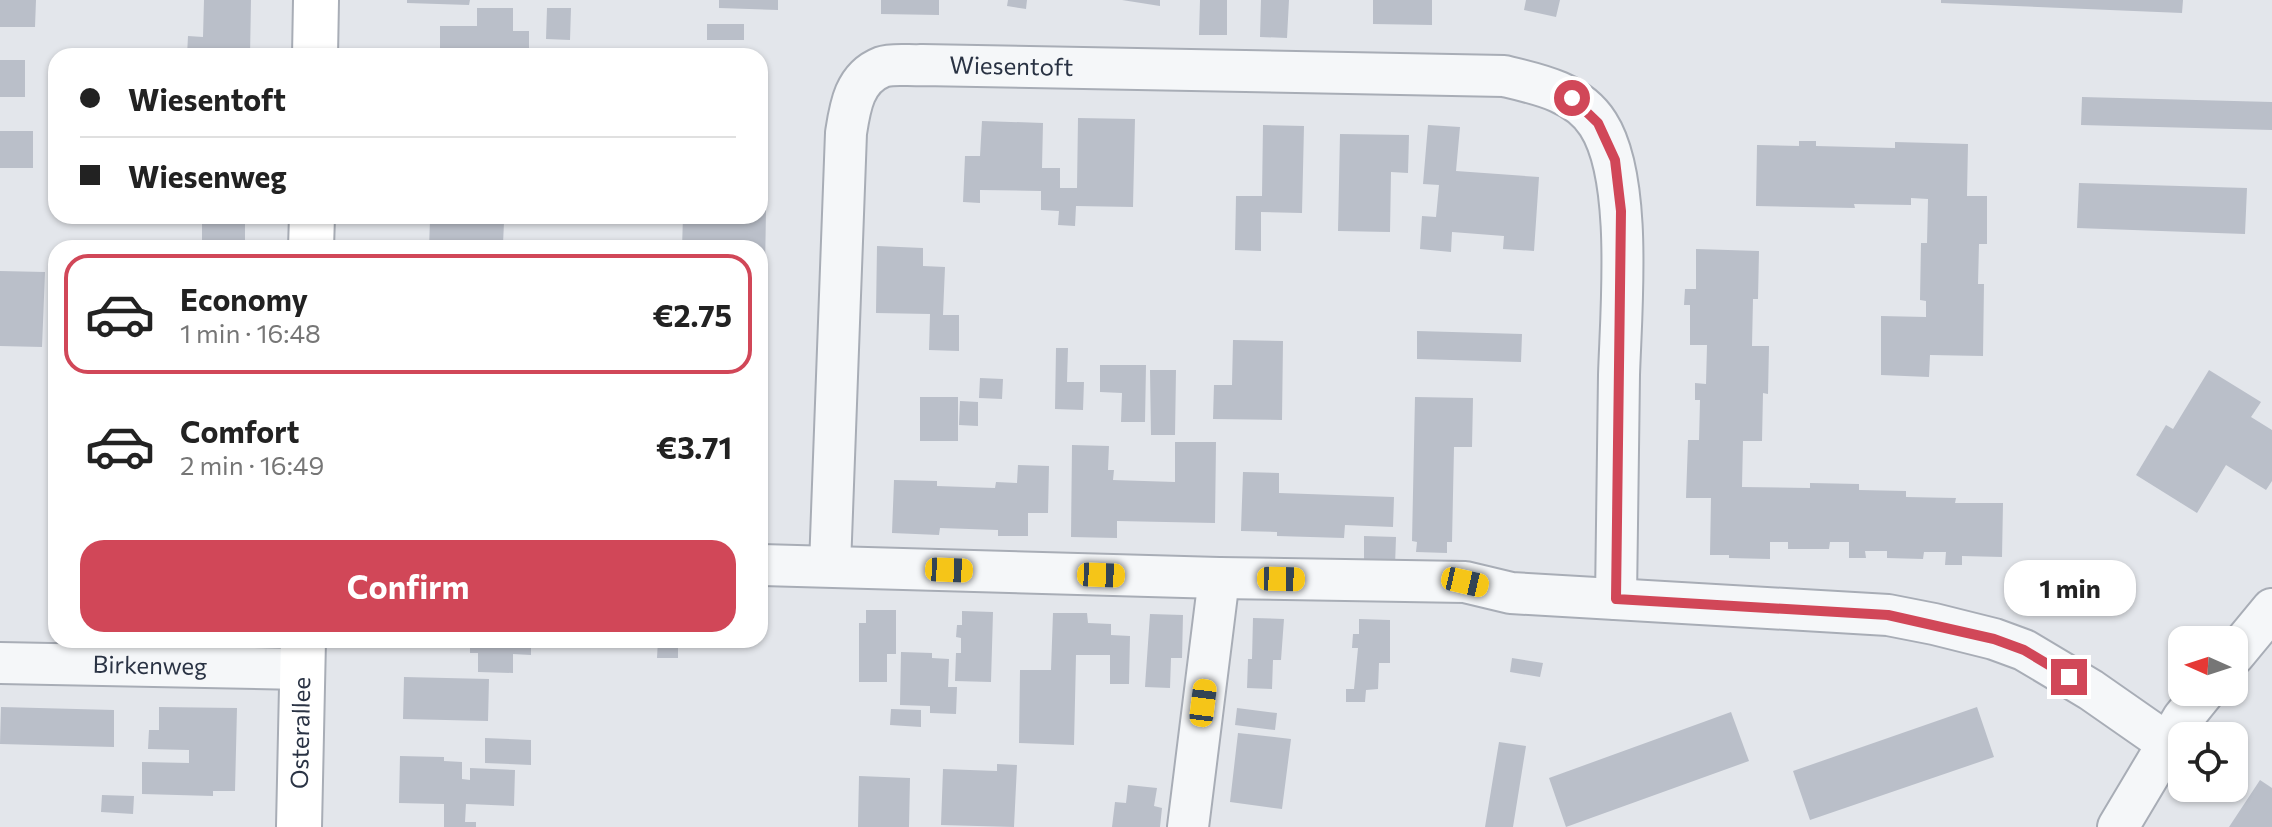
<!DOCTYPE html>
<meta charset="utf-8">
<style>
body{margin:0;font-family:Commissioner,sans-serif;background:#f6f6f6;color:#222;height:100vh;display:flex;flex-direction:column;font-size:30px;white-space:nowrap}
*{box-sizing:border-box;margin:0}
p{font-size:26px;color:#767676}
.icon{flex:none;width:44px;height:44px;fill:none;stroke:currentColor;stroke-width:2;stroke-linecap:round;stroke-linejoin:round}
.map{position:relative;flex:1;overflow:hidden}
.details{position:absolute;left:48px;top:240px;width:720px;height:408px;display:flex;flex-direction:column;background:#fff;border-radius:24px;box-shadow:0 2px 6px #0004}
.details>*{flex:none}
.hud{position:absolute;left:48px;top:48px;width:720px;height:176px;border-radius:24px;box-shadow:0 2px 6px #0004;display:grid;align-content:center;height:176px;padding:0 32px;background:#fff}
.needle{width:52px;rotate:273deg}
.buttons{position:absolute;left:2168px;top:626px;display:grid;gap:16px}
.buttons a{display:grid;place-items:center;width:80px;height:80px;border-radius:16px;background:#fff;box-shadow:0 2px 6px #0004;font-size:40px}
.end{position:absolute;width:36px;height:36px;margin:-18px;border:10px solid #d14758;background:#fff;box-shadow:0 0 0 4px #fff}
.from{border-radius:50%}
.bubble{position:absolute;height:56px;border-radius:24px;background:#fff;box-shadow:0 2px 6px #0004;font-size:26px;font-weight:700;line-height:56px;text-align:center}
.car{position:absolute;width:24px;height:48px;margin:-24px -12px;border-radius:10px;box-shadow:0 0 6px 2px #0007;background:linear-gradient(#f5c518 24%,#345 0 40%,#f5c518 0 76%,#345 0 86%,#f5c518 0)}
.hud b{display:flex;align-items:center;gap:28px;height:76px;font-size:30px}
.hud b+b{border-top:2px solid #e0e0e0}
.hud i{width:20px;height:20px;background:#222}
ul{padding:14px 0 0;list-style:none}
li{display:flex;align-items:center;gap:24px;height:120px;margin:0 16px 12px;padding:0 16px;border:4px solid transparent;border-radius:24px}
li div{flex:1}
li b{display:block;font-size:30px}
li em{font-style:normal;font-weight:700}
li.on{border-color:#d14758}
li>.icon{width:72px;height:72px;stroke-width:1.5}
.action{display:flex;gap:16px;margin-top:auto;padding:16px 32px}
.action a{flex:1;height:92px;border-radius:24px;background:#d14758;color:#fff;font-size:32px;font-weight:700;line-height:92px;text-align:center}
.map>svg:first-child{display:block}
</style>
<div class="map">
<svg width="2272" height="827" viewBox="0 0 2272 827">
<rect width="100%" height="100%" fill="#e3e6eb"/>
<path fill="#babfc9" d="M 0,0 L 36,0 L 35,27 L 0,27 Z
M 204,0 L 251,0 L 250,56 L 187,56 L 188,36 L 203,37 Z
M 407,0 L 470,0 L 469,5 L 407,3 Z
M 719,0 L 778,0 L 778,10 L 719,8 Z
M 881,0 L 939,0 L 939,15 L 881,14 Z
M 1008,0 L 1027,0 L 1026,9 L 1007,6 Z
M 1122,0 L 1160,0 L 1160,6 Z
M 1200,0 L 1227,0 L 1227,35 L 1199,35 Z
M 1261,0 L 1289,0 L 1287,38 L 1260,37 Z
M 1373,0 L 1432,0 L 1432,25 L 1373,24 Z
M 1526,0 L 1560,0 L 1556,17 L 1524,10 Z
M 1941,0 L 2183,0 L 2182,13 L 1941,3 Z
M 477,8 L 513,8 L 513,31 L 529,31 L 529,56 L 431,56 L 431,53 L 440,53 L 440,26 L 477,26 Z
M 547,8 L 571,8 L 570,40 L 546,39 Z
M 707,24 L 744,24 L 744,40 L 707,40 Z
M 0,60 L 25,60 L 25,97 L 0,97 Z
M 2082,97 L 2272,102 L 2272,130 L 2081,125 Z
M 1078,118 L 1135,119 L 1133,207 L 1076,206 L 1075,226 L 1058,225 L 1059,211 L 1041,210 L 1041,191 L 980,190 L 980,203 L 963,202 L 965,156 L 980,156 L 982,121 L 1043,123 L 1042,168 L 1060,168 L 1060,188 L 1077,188 Z
M 1263,125 L 1304,126 L 1302,213 L 1261,212 L 1261,251 L 1235,250 L 1236,196 L 1262,196 Z
M 1428,125 L 1460,127 L 1456,171 L 1539,177 L 1534,251 L 1503,249 L 1504,236 L 1452,232 L 1451,252 L 1420,249 L 1422,216 L 1436,217 L 1439,185 L 1423,184 Z
M 0,131 L 33,131 L 33,168 L 0,168 Z
M 1340,134 L 1409,135 L 1408,173 L 1391,172 L 1390,232 L 1338,231 Z
M 1799,141 L 1816,141 L 1816,146 L 1895,148 L 1895,142 L 1968,144 L 1967,196 L 1987,196 L 1987,244 L 1979,244 L 1978,284 L 1984,284 L 1983,356 L 1930,355 L 1929,377 L 1881,375 L 1881,316 L 1926,317 L 1926,301 L 1920,300 L 1921,243 L 1927,243 L 1928,199 L 1911,198 L 1911,205 L 1854,204 L 1855,208 L 1756,206 L 1757,145 L 1799,146 Z
M 2079,183 L 2247,188 L 2245,234 L 2077,228 Z
M 760,208 L 766,208 L 765,273 L 760,273 L 760,248 L 682,248 L 683,216 L 760,216 Z
M 129,216 L 184,216 L 184,224 L 129,224 Z
M 202,216 L 245,216 L 245,244 L 228,243 L 228,248 L 176,248 L 176,243 L 202,243 Z
M 430,220 L 504,222 L 503,244 L 467,243 L 468,248 L 429,248 Z
M 877,246 L 923,248 L 923,266 L 945,267 L 943,315 L 959,315 L 959,351 L 929,350 L 930,314 L 876,313 Z
M 1696,249 L 1759,251 L 1758,299 L 1753,299 L 1752,346 L 1769,346 L 1768,394 L 1763,393 L 1762,441 L 1743,441 L 1742,487 L 1810,488 L 1810,483 L 1859,484 L 1859,490 L 1906,491 L 1906,497 L 1956,498 L 1955,503 L 2003,503 L 2002,557 L 1962,556 L 1962,565 L 1945,565 L 1946,552 L 1924,552 L 1923,559 L 1887,558 L 1887,551 L 1865,551 L 1866,558 L 1849,558 L 1849,542 L 1830,542 L 1829,549 L 1788,549 L 1788,542 L 1770,542 L 1770,559 L 1729,558 L 1729,555 L 1710,555 L 1711,498 L 1686,498 L 1688,440 L 1699,440 L 1700,400 L 1695,400 L 1695,383 L 1706,384 L 1707,345 L 1690,345 L 1690,305 L 1684,305 L 1685,289 L 1696,289 Z
M 0,271 L 45,272 L 42,347 L 0,346 Z
M 1417,331 L 1522,334 L 1521,362 L 1417,359 Z
M 1233,340 L 1283,341 L 1282,420 L 1213,419 L 1214,385 L 1232,385 Z
M 1056,348 L 1068,348 L 1067,382 L 1084,382 L 1083,410 L 1055,409 Z
M 1100,365 L 1146,365 L 1145,422 L 1121,422 L 1122,393 L 1100,392 Z
M 1150,370 L 1176,370 L 1175,435 L 1151,435 Z
M 2209,370 L 2261,402 L 2251,417 L 2272,430 L 2272,481 L 2266,490 L 2226,465 L 2197,513 L 2136,475 L 2166,425 L 2173,429 Z
M 980,378 L 1003,379 L 1002,399 L 979,398 Z
M 920,397 L 958,397 L 958,441 L 920,441 Z
M 1415,397 L 1473,398 L 1472,447 L 1454,447 L 1452,542 L 1447,542 L 1447,553 L 1416,552 L 1417,542 L 1412,541 Z
M 960,401 L 978,402 L 978,426 L 959,425 Z
M 1175,442 L 1216,442 L 1215,523 L 1117,521 L 1117,538 L 1071,537 L 1072,445 L 1109,446 L 1108,470 L 1114,470 L 1113,480 L 1175,482 Z
M 1018,465 L 1049,466 L 1048,513 L 1028,513 L 1028,536 L 998,536 L 998,530 L 940,528 L 939,535 L 892,533 L 894,480 L 937,481 L 937,486 L 995,488 L 996,482 L 1017,483 Z
M 1243,472 L 1279,473 L 1279,493 L 1394,497 L 1393,527 L 1345,525 L 1344,538 L 1277,536 L 1277,532 L 1241,531 Z
M 1364,536 L 1396,537 L 1395,566 L 1364,565 Z
M 866,610 L 896,610 L 896,654 L 887,654 L 887,682 L 859,682 L 859,623 L 866,623 Z
M 962,611 L 993,612 L 991,682 L 955,681 L 956,653 L 961,653 L 961,638 L 956,637 L 957,625 L 962,625 Z
M 1053,613 L 1087,613 L 1088,623 L 1111,624 L 1111,635 L 1130,636 L 1129,684 L 1110,684 L 1110,655 L 1076,655 L 1074,745 L 1019,743 L 1020,670 L 1051,670 Z
M 1150,614 L 1183,615 L 1182,658 L 1171,658 L 1170,688 L 1145,687 Z
M 1253,618 L 1284,619 L 1281,660 L 1273,660 L 1272,689 L 1247,688 L 1248,659 L 1252,659 Z
M 1359,619 L 1390,620 L 1390,663 L 1379,663 L 1378,689 L 1366,690 L 1365,702 L 1346,702 L 1346,689 L 1354,689 L 1358,648 L 1352,648 L 1353,634 L 1359,634 Z
M 470,640 L 531,640 L 531,655 L 513,654 L 513,673 L 478,672 L 478,653 L 470,653 Z
M 658,640 L 678,640 L 678,658 L 657,658 Z
M 901,652 L 932,653 L 932,658 L 949,659 L 948,687 L 957,687 L 956,714 L 930,713 L 930,706 L 900,705 Z
M 1512,658 L 1543,663 L 1540,677 L 1510,672 Z
M 404,677 L 489,679 L 488,721 L 403,719 Z
M 1,707 L 114,710 L 114,747 L 0,744 Z
M 159,707 L 237,708 L 235,791 L 213,791 L 213,796 L 142,794 L 142,762 L 189,763 L 189,750 L 148,749 L 149,730 L 159,730 Z
M 1977,707 L 1994,757 L 1810,820 L 1793,771 Z
M 1237,708 L 1277,713 L 1275,730 L 1235,725 Z
M 891,709 L 921,710 L 921,727 L 890,725 Z
M 1731,712 L 1749,761 L 1566,827 L 1549,778 Z
M 1238,733 L 1291,739 L 1282,809 L 1230,802 Z
M 485,738 L 531,740 L 531,765 L 485,763 Z
M 1499,742 L 1526,746 L 1513,827 L 1485,827 Z
M 400,756 L 444,757 L 444,761 L 462,762 L 462,779 L 470,780 L 470,768 L 515,770 L 514,806 L 466,804 L 465,822 L 476,822 L 476,827 L 444,827 L 444,804 L 399,803 Z
M 997,764 L 1017,765 L 1014,827 L 941,825 L 943,769 L 997,771 Z
M 859,776 L 910,778 L 909,827 L 858,827 Z
M 2260,780 L 2272,788 L 2272,827 L 2229,827 Z
M 1128,785 L 1157,788 L 1154,806 L 1162,808 L 1160,827 L 1112,827 L 1115,802 L 1126,803 Z
M 102,795 L 134,796 L 133,814 L 101,812 Z"/>
<g fill="none" stroke-linecap="round" stroke-linejoin="round">
<defs>
<g id="street">
<path d="M 760,565 L 1219,578 L 1465,582 L 1511,593 L 1888,615 L 1934,624 L 1994,639 L 2024,650 L 2091,690 L 2167,743"/>
<path id="s1" d="M 830,566 L 846,133 C 850,107 854,78 882,67 C 893,63 911,66 922,65 L 1504,76 C 1538,84 1578,92 1598,124 C 1633,178 1621,309 1619,375 C 1618,450 1617,525 1616,599"/>
<path d="M 2234,655 L 2272,609"/>
<path id="s2" d="M 0,663 L 302,669"/>
<path d="M 1188,827 L 1219,578"/>
<path d="M 2118,827 L 2183,718 L 2204,692"/>
</g>
<g id="secondary">
<path d="M 315,56 L 316,0"/>
<path d="M 311,248 L 312,216"/>
<path id="s3" d="M 299,827 L 303,640"/>
</g>
</defs>
<use href="#street" stroke="#a8adb6" stroke-width="44"/>
<use href="#secondary" stroke="#a8adb6" stroke-width="48"/>
<use href="#street" stroke="#f5f7f9" stroke-width="40"/>
<use href="#secondary" stroke="#fff" stroke-width="44"/>
</g>
<g fill="none" stroke-linecap="round" stroke-linejoin="round">
<path stroke="#d14758" stroke-width="10" d="M 1572,98 L 1598,123 L 1615,160 L 1621,211 L 1616,599 L 1888,615 L 1994,639 L 2024,650 L 2069,677"/>
</g>
<g text-anchor="middle" stroke-width="7" stroke-linejoin="round" paint-order="stroke">
<g font-size="24" fill="#2a3344" stroke="#f2f5f8">
<text dy="8" stroke="none"><textPath href="#s1" startOffset="642">Wiesentoft</textPath></text>
<text dy="8" stroke="none"><textPath href="#s2" startOffset="150">Birkenweg</textPath></text>
<text dy="8" stroke="none"><textPath href="#s3" startOffset="94">Osterallee</textPath></text>
</g>
</g>
</svg>
<div class="buttons">
<a><svg class="needle" viewBox="-14 -14 28 28"><path d="M0-13l5 13h-10z" fill="#e53935"/><path d="M0 13l5-13h-10z" fill="#767676"/></svg></a>
<a><svg class="icon" aria-label="locate" viewBox="0 0 24 24"><circle cx="12" cy="12" r="6"/><path d="M12 2v4M12 18v4M2 12h4M18 12h4"/></svg></a>
</div>
<i class="end from" style="left:1572px;top:98px"></i>
<i class="end" style="left:2069px;top:677px"></i>
<div class="bubble" style="left:2004px;top:560px;width:132px">1 min</div>
<i class="car" style="left:949px;top:570px;rotate:92deg"></i>
<i class="car" style="left:1101px;top:575px;rotate:92deg"></i>
<i class="car" style="left:1281px;top:579px;rotate:91deg"></i>
<i class="car" style="left:1465px;top:582px;rotate:103deg"></i>
<i class="car" style="left:1203px;top:703px;rotate:7deg"></i>
<div class="hud">
<b><i class="from"></i>Wiesentoft</b>
<b><i></i>Wiesenweg</b>
</div>
<section class="details">
<ul>
<li class="on"><svg class="icon" aria-label="car" viewBox="0 0 24 24"><path d="M5 17H2v-5l4-1 3-4h7l3 4 3 1v5h-3M9 17h6M6 11h13"/><circle cx="7" cy="17" r="2"/><circle cx="17" cy="17" r="2"/></svg><div><b>Economy</b><p>1 min · 16:48</p></div><em>€2.75</em></li>
<li><svg class="icon" aria-label="car" viewBox="0 0 24 24"><path d="M5 17H2v-5l4-1 3-4h7l3 4 3 1v5h-3M9 17h6M6 11h13"/><circle cx="7" cy="17" r="2"/><circle cx="17" cy="17" r="2"/></svg><div><b>Comfort</b><p>2 min · 16:49</p></div><em>€3.71</em></li>
</ul>
<div class="action"><a>Confirm</a></div>
</section>
</div>
